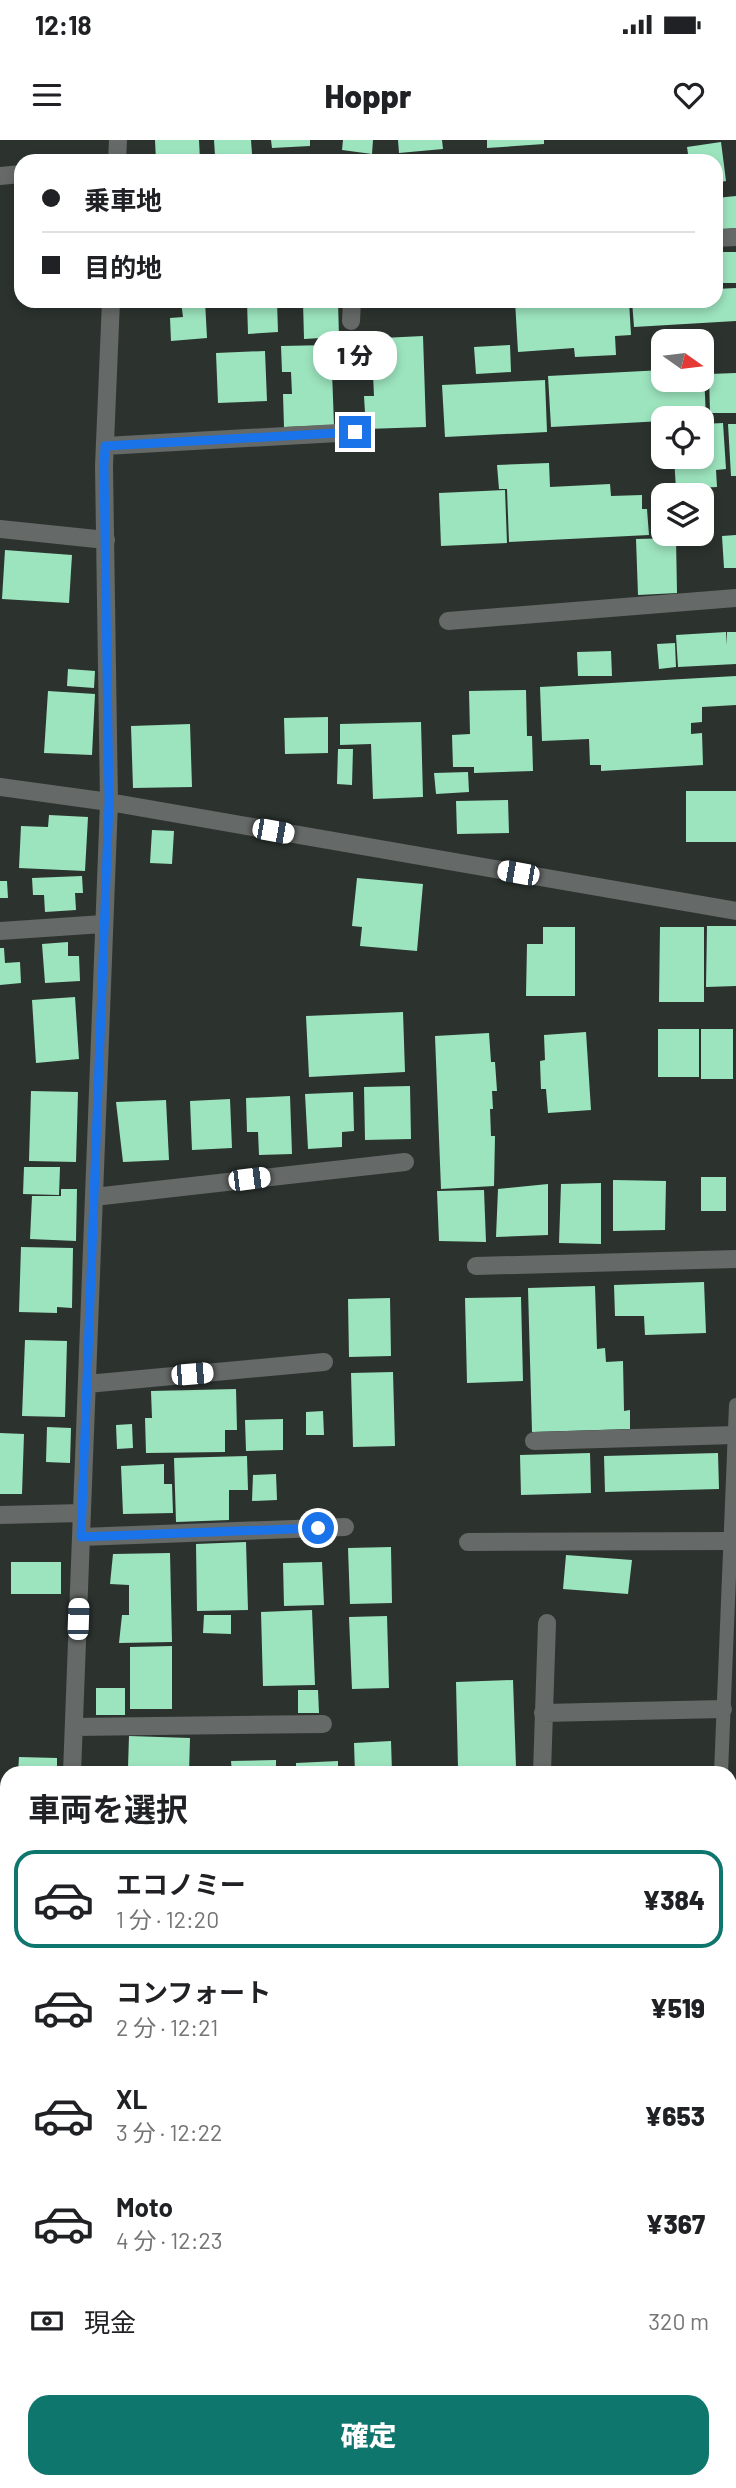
<!DOCTYPE html>
<html lang="ja">
<meta charset="utf-8">
<style>
body{margin:0;font-family:Barlow,"Noto Sans JP",sans-serif;background:#f6f6f6;color:#202124;height:100vh;display:flex;flex-direction:column;font-size:26px;white-space:nowrap}
*{box-sizing:border-box;margin:0}
p{font-size:23px;color:#757577}
.icon{flex:none;width:38px;height:38px;fill:none;stroke:currentColor;stroke-width:2;stroke-linecap:round;stroke-linejoin:round}
.map{position:relative;flex:1;overflow:hidden}
.sheet{position:absolute;left:0px;top:1626px;width:737px;height:723px;display:flex;flex-direction:column;background:#fff;border-radius:21px 21px 0 0;box-shadow:0 4px 10px #0003}
.sheet>*{flex:none}
.hud{position:absolute;left:14px;top:14px;width:709px;height:154px;border-radius:21px;box-shadow:0 4px 10px #0003;display:grid;align-content:center;height:154px;padding:0 28px;background:#fff}
.needle{width:46px;rotate:104deg}
.buttons{position:absolute;left:651px;top:189px;display:grid;gap:14px}
.buttons a{display:grid;place-items:center;width:63px;height:63px;border-radius:14px;background:#fff;box-shadow:0 4px 10px #0003;font-size:35px}
.end{position:absolute;width:32px;height:32px;margin:-16px;border:9px solid #1a73e8;background:#fff;box-shadow:0 0 0 4px #fff}
.from{border-radius:50%}
.bubble{position:absolute;height:49px;border-radius:21px;background:#fff;box-shadow:0 4px 10px #0003;font-size:23px;font-weight:800;line-height:49px;text-align:center}
.car{position:absolute;width:21px;height:42px;margin:-21px -10px;border-radius:9px;box-shadow:0 0 5px 2px #0007;background:linear-gradient(#fff 24%,#345 0 40%,#fff 0 76%,#345 0 86%,#fff 0)}
.hud b{display:flex;align-items:center;gap:24px;height:66px;font-size:26px}
.hud b+b{border-top:2px solid #e0e0e0}
.hud i{width:18px;height:18px;background:#202124}
ul{padding:0;list-style:none}
li{display:flex;align-items:center;gap:21px;height:98px;margin:0 14px 10px;padding:0 14px;border:4px solid transparent;border-radius:21px}
li div{flex:1}
li b{display:block;font-size:26px}
li em{font-style:normal;font-weight:800}
li.current{border-color:#0f766e}
li>.icon{width:63px;height:63px;stroke-width:1.5}
h2{padding:0 28px;font-size:32px;line-height:84px}
.pay{display:flex;align-items:center;gap:18px;height:77px;padding:0 28px;font-size:26px}
.pay p{margin-inline-start:auto}
.primary-button{display:flex;gap:14px;margin-top:auto;padding:14px 28px}
.primary-button a{flex:1;height:80px;border-radius:21px;background:#0f766e;color:#fff;font-size:28px;font-weight:800;line-height:80px;text-align:center}
.status{display:flex;justify-content:space-between;align-items:center;height:49px;padding:0 35px;background:#fff;direction:ltr}
.status svg{height:19px;fill:currentColor}
header{display:flex;justify-content:space-between;align-items:center;height:91px;padding:0 28px;background:#fff;font-size:32px;font-weight:800}
.map>svg:first-child{display:block}
</style>
<div class="status"><b>12:18</b><svg viewBox="0 0 49 12"><path d="M0 12V9h3v3zM5 12V6h3v6zM10 12V3h3v9zM15 12V0h3v12zM26 1h20v11H26zM47 4h2v5h-2z"/></svg></div>
<header><svg class="icon" aria-label="menu" viewBox="0 0 24 24"><path d="M4 6h16M4 12h16M4 18h16"/></svg>Hoppr<svg class="icon" aria-label="heart" viewBox="0 0 24 24"><path d="M12 20l-8-8c-3-5 5-10 8-4 3-6 11-1 8 4z"/></svg></header>
<div class="map">
<svg width="736" height="2348" viewBox="0 0 736 2348">
<rect width="100%" height="100%" fill="#2c332f"/>
<path fill="#9ce4be" d="M 155,0 L 199,0 L 200,20 L 156,21 Z
M 214,0 L 251,0 L 252,14 L 215,16 Z
M 271,0 L 310,0 L 310,6 L 272,8 Z
M 343,0 L 373,0 L 372,14 L 342,10 Z
M 398,0 L 442,0 L 443,9 L 399,13 Z
M 487,0 L 544,0 L 544,4 L 487,8 Z
M 721,2 L 726,41 L 716,43 L 716,21 L 689,21 L 687,7 Z
M 736,56 L 736,88 L 716,90 L 716,58 Z
M 719,112 L 736,112 L 736,143 L 719,143 Z
M 736,148 L 736,181 L 634,187 L 632,161 L 716,161 L 716,149 Z
M 181,161 L 205,161 L 207,198 L 171,201 L 170,178 L 183,177 Z
M 247,161 L 277,161 L 278,192 L 248,194 Z
M 303,161 L 338,161 L 339,197 L 304,199 Z
M 515,161 L 629,161 L 631,195 L 615,196 L 616,215 L 575,217 L 574,208 L 518,212 Z
M 423,196 L 426,287 L 366,289 L 364,256 L 374,256 L 373,234 L 364,234 L 362,199 Z
M 331,205 L 334,285 L 284,287 L 283,254 L 292,254 L 291,232 L 282,232 L 281,206 Z
M 510,205 L 511,232 L 476,234 L 474,207 Z
M 265,211 L 267,261 L 218,263 L 216,213 Z
M 663,230 L 663,240 L 702,240 L 704,233 L 706,279 L 663,278 L 663,281 L 551,287 L 548,236 Z
M 736,233 L 736,273 L 710,273 L 709,234 Z
M 545,240 L 547,292 L 445,297 L 442,245 Z
M 723,283 L 726,329 L 716,330 L 717,347 L 676,349 L 674,317 L 702,317 L 702,284 Z
M 728,284 L 736,284 L 736,336 L 731,336 Z
M 549,323 L 550,347 L 610,344 L 611,356 L 642,355 L 642,369 L 647,369 L 649,395 L 509,402 L 507,349 L 499,349 L 497,325 Z
M 505,350 L 507,403 L 441,406 L 439,353 Z
M 736,395 L 736,428 L 724,428 L 722,396 Z
M 676,398 L 677,453 L 638,455 L 636,399 Z
M 5,410 L 72,415 L 69,463 L 2,459 Z
M 726,492 L 726,505 L 727,492 L 736,492 L 736,524 L 678,527 L 676,495 Z
M 675,503 L 676,527 L 659,529 L 657,504 Z
M 611,511 L 612,536 L 578,536 L 577,512 Z
M 68,529 L 95,531 L 94,548 L 67,546 Z
M 736,536 L 736,565 L 702,567 L 702,582 L 691,583 L 691,594 L 702,593 L 703,625 L 601,631 L 601,625 L 590,625 L 589,599 L 542,601 L 540,547 Z
M 526,550 L 527,596 L 532,596 L 533,631 L 474,633 L 474,627 L 453,627 L 452,595 L 470,594 L 469,551 Z
M 48,551 L 95,554 L 92,615 L 44,613 Z
M 328,577 L 328,613 L 285,614 L 284,578 Z
M 421,582 L 423,657 L 373,659 L 371,604 L 340,605 L 340,584 Z
M 190,584 L 192,647 L 133,648 L 131,586 Z
M 338,609 L 353,609 L 352,645 L 337,644 Z
M 468,632 L 469,652 L 436,654 L 434,633 Z
M 686,651 L 736,651 L 736,702 L 686,702 Z
M 508,660 L 509,693 L 457,694 L 456,661 Z
M 49,675 L 88,677 L 85,731 L 19,728 L 21,686 L 48,687 Z
M 152,690 L 174,691 L 172,724 L 150,723 Z
M 82,736 L 83,753 L 75,753 L 76,770 L 45,772 L 44,755 L 33,755 L 32,738 Z
M 357,738 L 423,744 L 417,811 L 360,806 L 362,787 L 352,786 Z
M 0,741 L 7,741 L 8,758 L 0,758 Z
M 707,786 L 736,786 L 736,846 L 706,847 Z
M 543,787 L 575,787 L 575,856 L 526,856 L 527,804 L 543,804 Z
M 660,787 L 704,787 L 704,862 L 659,862 Z
M 68,802 L 68,816 L 79,816 L 80,841 L 45,843 L 42,804 Z
M 0,808 L 4,808 L 5,823 L 20,822 L 21,843 L 0,845 Z
M 75,857 L 79,919 L 36,923 L 32,860 Z
M 403,872 L 405,932 L 309,937 L 306,876 Z
M 658,889 L 699,889 L 699,937 L 658,937 Z
M 701,889 L 733,889 L 733,939 L 701,939 Z
M 586,892 L 591,970 L 548,973 L 546,949 L 541,949 L 540,921 L 545,920 L 544,895 Z
M 489,893 L 491,922 L 495,922 L 497,951 L 492,951 L 493,969 L 490,969 L 491,996 L 495,996 L 494,1046 L 441,1049 L 435,896 Z
M 410,946 L 411,999 L 365,1000 L 364,947 Z
M 31,951 L 78,952 L 76,1022 L 29,1021 Z
M 353,952 L 354,991 L 342,992 L 342,1007 L 308,1009 L 305,954 Z
M 290,956 L 292,1014 L 259,1015 L 258,992 L 247,992 L 246,958 Z
M 230,959 L 232,1008 L 192,1010 L 190,961 Z
M 166,960 L 169,1020 L 123,1022 L 116,962 Z
M 24,1027 L 60,1027 L 59,1055 L 23,1054 Z
M 701,1037 L 726,1037 L 726,1071 L 701,1071 Z
M 613,1040 L 666,1041 L 665,1090 L 613,1091 Z
M 601,1043 L 601,1104 L 559,1103 L 561,1044 Z
M 548,1044 L 548,1095 L 496,1097 L 498,1049 Z
M 61,1049 L 77,1049 L 76,1101 L 30,1099 L 32,1056 L 61,1056 Z
M 484,1050 L 486,1102 L 439,1101 L 437,1051 Z
M 21,1107 L 73,1108 L 72,1168 L 57,1167 L 57,1173 L 19,1172 Z
M 704,1142 L 706,1193 L 645,1195 L 644,1176 L 615,1176 L 614,1145 Z
M 595,1146 L 597,1209 L 605,1208 L 606,1222 L 623,1221 L 624,1271 L 630,1270 L 630,1289 L 532,1292 L 528,1148 Z
M 521,1157 L 523,1241 L 467,1243 L 465,1158 Z
M 390,1158 L 391,1216 L 349,1217 L 348,1159 Z
M 25,1200 L 67,1201 L 65,1277 L 22,1276 Z
M 393,1232 L 395,1306 L 353,1307 L 351,1233 Z
M 236,1249 L 237,1290 L 225,1290 L 225,1312 L 146,1313 L 145,1278 L 152,1278 L 151,1251 Z
M 323,1271 L 324,1295 L 306,1295 L 306,1272 Z
M 283,1279 L 283,1310 L 246,1311 L 245,1280 Z
M 132,1284 L 133,1308 L 117,1309 L 116,1285 Z
M 47,1287 L 71,1288 L 70,1323 L 46,1322 Z
M 0,1293 L 24,1294 L 22,1354 L 0,1354 Z
M 590,1313 L 591,1353 L 521,1355 L 520,1315 Z
M 718,1313 L 719,1349 L 605,1352 L 604,1316 Z
M 247,1316 L 248,1350 L 229,1350 L 229,1380 L 176,1382 L 174,1318 Z
M 164,1324 L 164,1344 L 172,1344 L 173,1373 L 123,1374 L 121,1326 Z
M 276,1334 L 277,1360 L 252,1361 L 253,1335 Z
M 246,1402 L 248,1470 L 197,1471 L 196,1404 Z
M 391,1407 L 392,1463 L 350,1464 L 348,1408 Z
M 170,1413 L 172,1502 L 119,1503 L 122,1475 L 129,1475 L 129,1445 L 110,1444 L 113,1414 Z
M 566,1415 L 632,1420 L 628,1454 L 563,1449 Z
M 11,1422 L 61,1422 L 61,1454 L 11,1454 Z
M 322,1422 L 324,1465 L 284,1466 L 283,1423 Z
M 312,1470 L 315,1545 L 263,1546 L 261,1472 Z
M 204,1475 L 231,1475 L 231,1494 L 203,1493 Z
M 387,1476 L 389,1548 L 352,1549 L 349,1477 Z
M 172,1506 L 172,1569 L 130,1569 L 130,1507 Z
M 513,1540 L 516,1627 L 458,1628 L 456,1542 Z
M 96,1548 L 125,1548 L 125,1575 L 96,1575 Z
M 298,1550 L 318,1550 L 319,1573 L 298,1573 Z
M 129,1596 L 190,1598 L 189,1633 L 120,1633 L 120,1628 L 128,1628 Z
M 391,1601 L 392,1633 L 355,1633 L 354,1603 Z
M 19,1617 L 57,1618 L 57,1633 L 18,1633 Z
M 276,1620 L 276,1633 L 232,1633 L 231,1621 Z
M 338,1621 L 338,1633 L 296,1633 L 296,1623 Z
M 2,1676 L 7,1676 L 7,1710 L 1,1710 Z
M 0,2167 L 7,2167 L 7,2219 L 0,2218 Z
M 0,2243 L 7,2243 L 7,2330 L 0,2329 Z"/>
<g fill="none" stroke-linecap="round" stroke-linejoin="round">
<path stroke="#656967" stroke-width="14" d="M 721,1633 L 736,1265
M 689,2348 L 689,2342"/>
<path stroke="#656967" stroke-width="18" d="M 117,21 L 118,0
M 0,36 L 21,34
M 716,98 L 736,97
M 351,181 L 352,161
M 105,306 L 356,292
M 0,389 L 106,400
M 448,481 L 736,458
M 0,647 L 109,662 L 736,771
M 0,791 L 103,784
M 94,1057 L 405,1022
M 476,1126 L 736,1119
M 87,1244 L 324,1222
M 534,1301 L 735,1295
M 0,1375 L 82,1373
M 81,1397 L 345,1387
M 468,1402 L 731,1401
M 543,1573 L 723,1569
M 74,1587 L 323,1584
M 542,1632 L 547,1483
M 72,1633 L 109,662 L 104,326 L 111,161
M 0,2026 L 7,2026
M 37,2348 L 37,2342"/>
</g>
<g fill="none" stroke-linecap="round" stroke-linejoin="round">
<path stroke="#1a73e8" stroke-width="9" d="M 318,1388 L 81,1397 L 109,662 L 104,326 L 105,306 L 355,292"/>
</g>
</svg>
<div class="buttons">
<a><svg class="needle" viewBox="-14 -14 28 28"><path d="M0-13l5 13h-10z" fill="#e53935"/><path d="M0 13l5-13h-10z" fill="#757577"/></svg></a>
<a><svg class="icon" aria-label="locate" viewBox="0 0 24 24"><circle cx="12" cy="12" r="6"/><path d="M12 2v4M12 18v4M2 12h4M18 12h4"/></svg></a>
<a><svg class="icon" aria-label="layers" viewBox="0 0 24 24"><path d="M12 4l9 5-9 5-9-5zM3 14l9 5 9-5"/></svg></a>
</div>
<i class="end from" style="left:318px;top:1388px"></i>
<i class="end" style="left:355px;top:292px"></i>
<div class="bubble" style="left:313px;top:191px;width:84px">1 分</div>
<i class="car" style="left:273px;top:691px;rotate:100deg"></i>
<i class="car" style="left:518px;top:733px;rotate:280deg"></i>
<i class="car" style="left:249px;top:1039px;rotate:83deg"></i>
<i class="car" style="left:192px;top:1234px;rotate:85deg"></i>
<i class="car" style="left:78px;top:1479px;rotate:2deg"></i>
<div class="hud">
<b><i class="from"></i>乗車地</b>
<b><i></i>目的地</b>
</div>
<section class="sheet">
<h2>車両を選択</h2>
<ul>
<li class="current"><svg class="icon" aria-label="car" viewBox="0 0 24 24"><path d="M5 17H2v-5l4-1 3-4h7l3 4 3 1v5h-3M9 17h6M6 11h13"/><circle cx="7" cy="17" r="2"/><circle cx="17" cy="17" r="2"/></svg><div><b>エコノミー</b><p>1 分 · 12:20</p></div><em>¥384</em></li>
<li><svg class="icon" aria-label="car" viewBox="0 0 24 24"><path d="M5 17H2v-5l4-1 3-4h7l3 4 3 1v5h-3M9 17h6M6 11h13"/><circle cx="7" cy="17" r="2"/><circle cx="17" cy="17" r="2"/></svg><div><b>コンフォート</b><p>2 分 · 12:21</p></div><em>¥519</em></li>
<li><svg class="icon" aria-label="car" viewBox="0 0 24 24"><path d="M5 17H2v-5l4-1 3-4h7l3 4 3 1v5h-3M9 17h6M6 11h13"/><circle cx="7" cy="17" r="2"/><circle cx="17" cy="17" r="2"/></svg><div><b>XL</b><p>3 分 · 12:22</p></div><em>¥653</em></li>
<li><svg class="icon" aria-label="car" viewBox="0 0 24 24"><path d="M5 17H2v-5l4-1 3-4h7l3 4 3 1v5h-3M9 17h6M6 11h13"/><circle cx="7" cy="17" r="2"/><circle cx="17" cy="17" r="2"/></svg><div><b>Moto</b><p>4 分 · 12:23</p></div><em>¥367</em></li>
</ul>
<div class="pay"><svg class="icon" aria-label="cash" viewBox="0 0 24 24"><path d="M3 7h18v10H3z"/><circle cx="12" cy="12" r="2"/></svg>現金<p>320 m</p></div>
<div class="primary-button"><a>確定</a></div>
</section>
</div>
